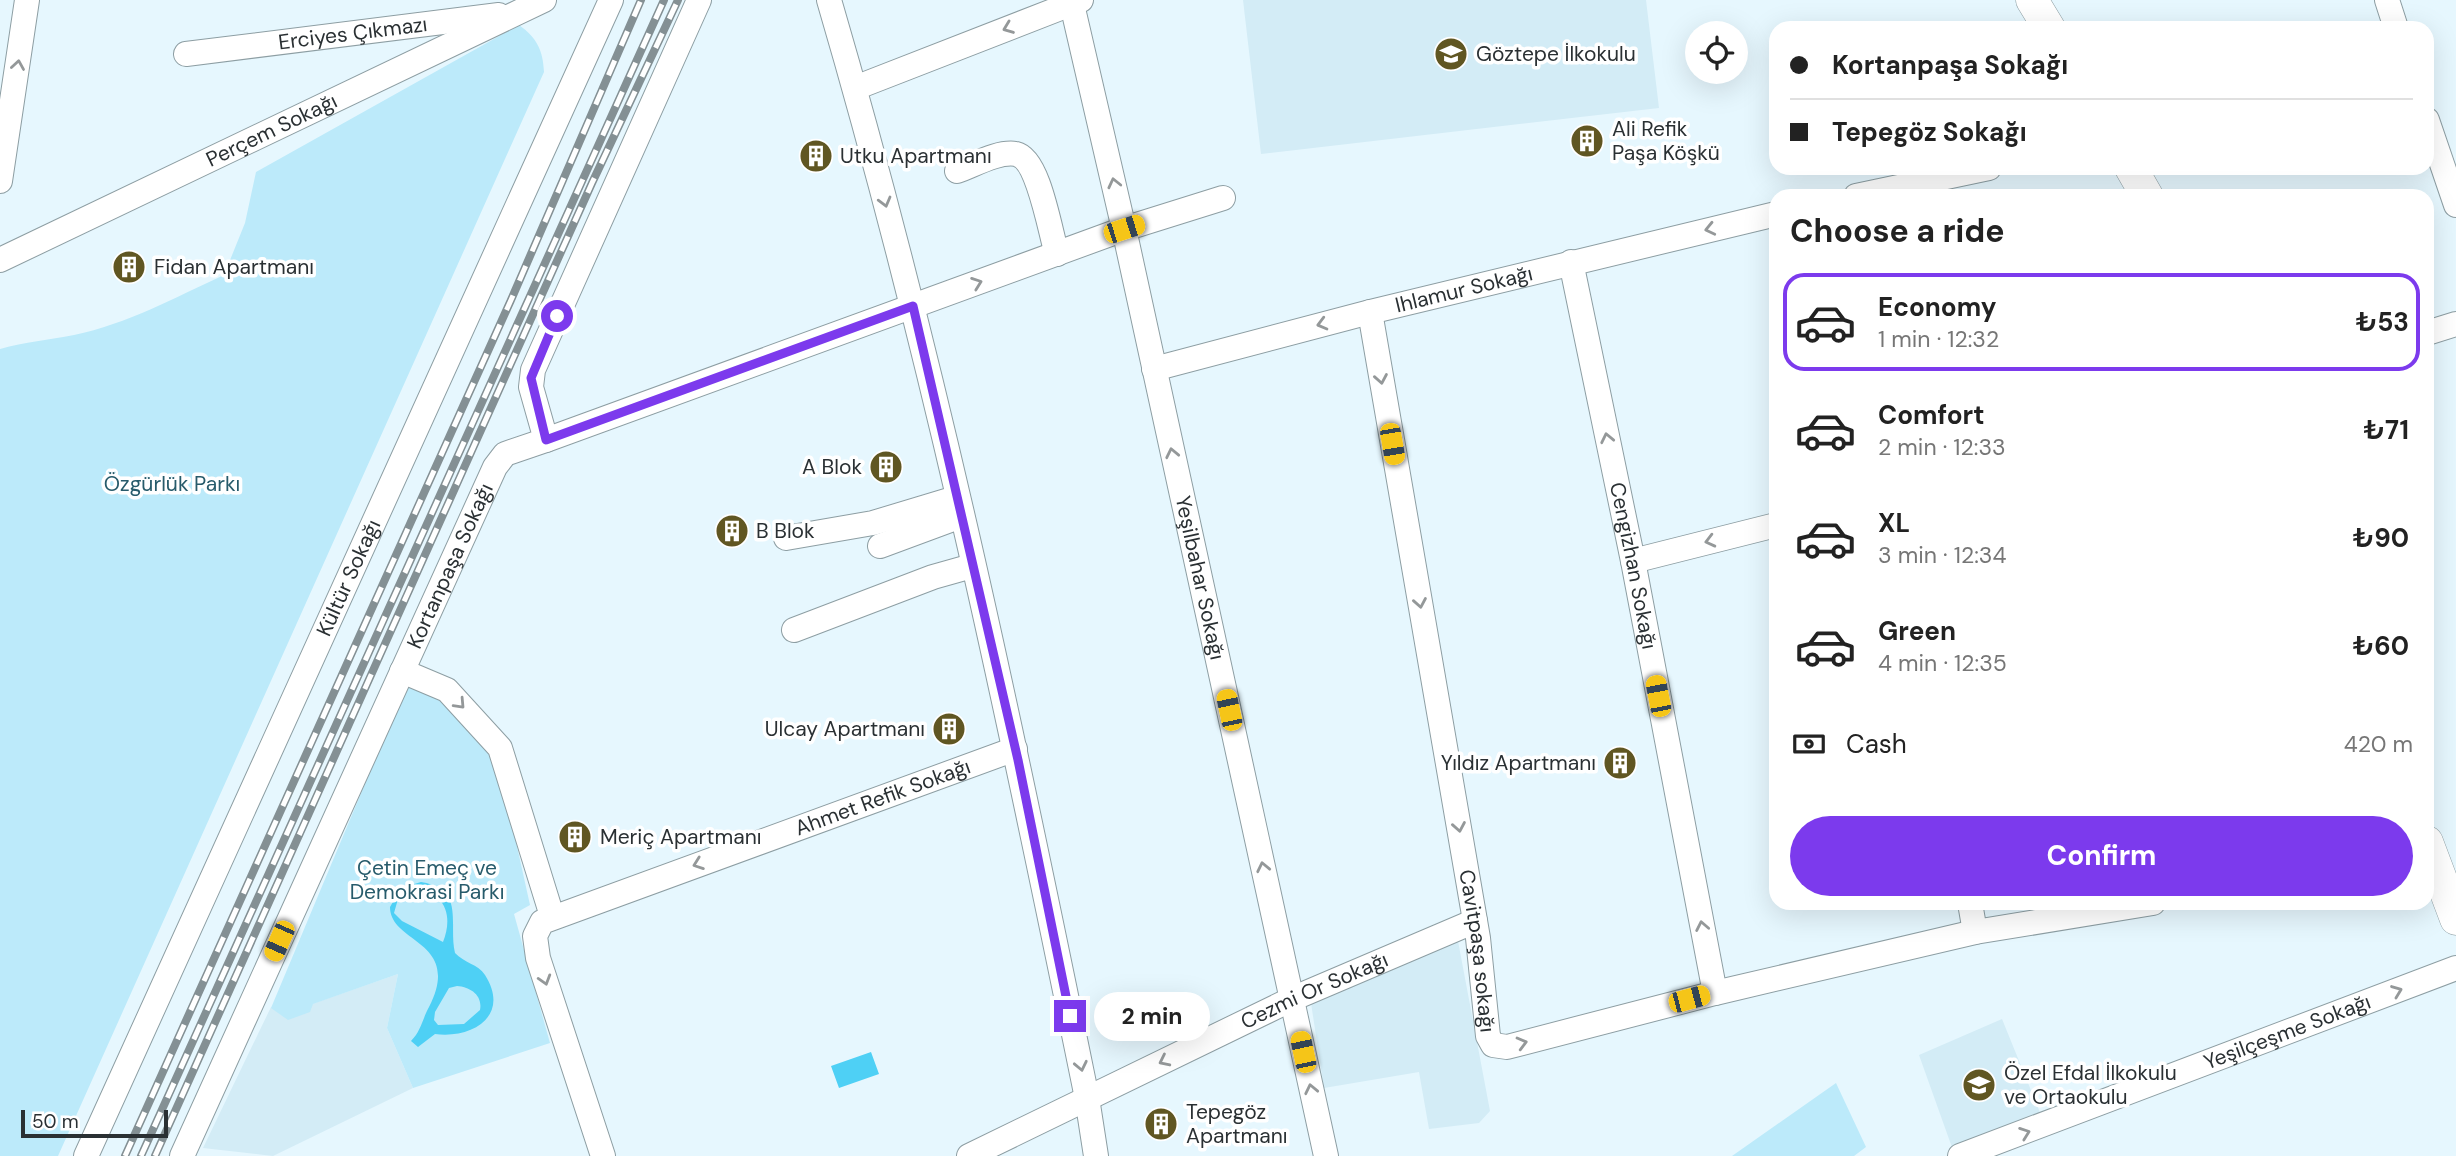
<!DOCTYPE html>
<meta charset="utf-8">
<style>
body{margin:0;font-family:"DM Sans",sans-serif;background:#f6f6f6;color:#222;height:100vh;display:flex;flex-direction:column;font-size:26px;white-space:nowrap}
*{box-sizing:border-box;margin:0}
p{font-size:23px;color:#767676}
.icon{flex:none;width:38px;height:38px;fill:none;stroke:currentColor;stroke-width:2;stroke-linecap:round;stroke-linejoin:round}
.map{position:relative;flex:1;overflow:hidden}
.side{position:absolute;left:1769px;top:189px;width:665px;height:721px;display:flex;flex-direction:column;background:#fff;border-radius:21px;box-shadow:0 7px 28px #0002}
.side>*{flex:none}
.top-card{position:absolute;left:1769px;top:21px;width:665px;height:154px;border-radius:21px;box-shadow:0 7px 28px #0002;display:grid;align-content:center;height:154px;padding:0 21px;background:#fff}
.tools{position:absolute;left:1685px;top:21px;display:grid;gap:14px}
.tools a{display:grid;place-items:center;width:63px;height:63px;border-radius:50%;background:#fff;box-shadow:0 7px 28px #0002;font-size:35px}
.scale{position:absolute;left:21px;bottom:18px;width:147px;box-sizing:border-box;padding-left:7px;border:4px solid #2a3033;border-top:0;font-size:19px;line-height:24px;white-space:nowrap;color:#2a3033;-webkit-text-stroke:5px #fff;paint-order:stroke}
.end{position:absolute;width:32px;height:32px;margin:-16px;border:9px solid #7c3aed;background:#fff;box-shadow:0 0 0 4px #fff}
.from{border-radius:50%}
.bubble{position:absolute;height:49px;border-radius:24px;background:#fff;box-shadow:0 7px 28px #0002;font-size:23px;font-weight:700;line-height:49px;text-align:center}
.car{position:absolute;width:21px;height:42px;margin:-21px -10px;border-radius:9px;box-shadow:0 0 5px 2px #0007;background:linear-gradient(#f5c518 24%,#345 0 40%,#f5c518 0 76%,#345 0 86%,#f5c518 0)}
.top-card b{display:flex;align-items:center;gap:24px;height:66px;font-size:26px}
.top-card b+b{border-top:2px solid #e0e0e0}
.top-card i{width:18px;height:18px;background:#222}
ul{padding:0;list-style:none}
li{display:flex;align-items:center;gap:21px;height:98px;margin:0 14px 10px;padding:0 7px;border:4px solid transparent;border-radius:21px}
li div{flex:1}
li b{display:block;font-size:26px}
li em{font-style:normal;font-weight:700}
li.active{border-color:#7c3aed}
li>.icon{width:63px;height:63px;stroke-width:1.5}
h2{padding:0 21px;font-size:32px;line-height:84px}
.pay{display:flex;align-items:center;gap:18px;height:77px;padding:0 21px;font-size:26px}
.pay p{margin-inline-start:auto}
.action{display:flex;gap:14px;margin-top:auto;padding:14px 21px}
.action a{flex:1;height:80px;border-radius:42px;background:#7c3aed;color:#fff;font-size:28px;font-weight:700;line-height:80px;text-align:center}
.map>svg:first-child{display:block}
</style>
<div class="map">
<svg width="2456" height="1156" viewBox="0 0 2456 1156">
<rect width="100%" height="100%" fill="#e6f7fe"/>
<path fill="#d3ecf6" d="M 1243,0 L 1646,0 L 1659,108 L 1261,154 Z
M 1458,941 L 1490,1111 L 1479,1123 L 1429,1129 L 1419,1072 L 1324,1088 L 1311,1003 Z
M 398,974 L 387,1028 L 413,1088 L 273,1156 L 203,1148 L 271,1007 L 288,1019 L 312,1004 Z
M 2002,1019 L 2041,1115 L 1954,1153 L 1919,1055 Z"/>
<path fill="#bceafa" d="M 519,25 C 537,38 543,50 544,72 L 58,1156 L 0,1156 L 0,349 C 25,342 49,340 74,335 C 127,324 176,297 224,275 L 245,223 L 256,172 Z
M 434,685 L 497,756 L 530,905 L 514,914 L 550,1043 L 413,1088 L 387,1028 L 398,974 L 313,1004 L 310,1012 L 288,1020 L 271,1008 L 406,686 Z
M 1836,1083 L 1866,1147 L 1854,1156 L 1732,1156 Z"/>
<path fill="#4ed0f5" fill-rule="evenodd" d="M 421,882 C 466,889 448,924 455,953 C 464,963 478,964 485,975 C 511,1016 472,1039 435,1034 L 418,1047 L 411,1041 C 421,1031 422,1020 429,1007 C 463,940 390,944 390,907 L 401,888 ZM 422,893 L 438,898 C 450,910 449,927 443,942 L 402,921 L 394,913 L 398,899 ZM 457,986 C 470,987 483,995 480,1010 L 464,1024 L 438,1025 L 434,1020 L 435,1012 L 449,988 Z
M 871,1052 L 879,1074 L 839,1088 L 831,1066 Z"/>
<g fill="none" stroke-linecap="round" stroke-linejoin="round">
<defs>
<g id="minor">
<path d="M 829,0 C 935,361 1012,730 1087,1098 L 1096,1156"/>
<path id="s1" d="M 1071,0 L 1124,229 L 1326,1156"/>
<path d="M 2387,0 L 2396,28"/>
<path id="s2" d="M 186,54 L 499,15"/>
<path d="M 855,88 L 1081,0"/>
<path d="M 2427,120 L 2456,205"/>
<path d="M 957,171 C 974,165 998,151 1016,154 C 1039,159 1050,232 1057,254"/>
<path d="M 0,181 L 27,0"/>
<path d="M 1856,196 L 1989,168"/>
<path id="s3" d="M 0,260 L 544,0"/>
<path id="s4" d="M 1571,262 L 1633,561 L 1715,993"/>
<path id="s5" d="M 1370,312 L 1478,938 L 1488,1036 L 1493,1045 L 1507,1047 L 1715,993 L 1975,932 L 2153,903"/>
<path d="M 2427,333 L 2456,324"/>
<path id="s6" d="M 1154,369 L 1370,312 L 1776,214"/>
<path d="M 546,440 L 1124,229 L 1223,198"/>
<path d="M 786,538 L 873,523 L 956,498"/>
<path d="M 880,546 L 961,516"/>
<path d="M 1633,561 L 1776,525"/>
<path d="M 794,630 L 933,577 L 972,566"/>
<path d="M 402,671 L 447,690 L 500,748 L 552,916"/>
<path d="M 1970,903 L 1975,932"/>
<path id="s7" d="M 86,1156 L 611,0"/>
<path id="s8" d="M 182,1156 L 495,467 L 505,454 L 546,440 L 531,387 L 533,370 L 699,0"/>
<path id="s9" d="M 603,1156 L 538,958 L 535,936 L 542,922 L 1015,749"/>
<path id="s10" d="M 969,1156 L 1292,999 L 1475,921"/>
<path id="s11" d="M 1960,1156 L 2456,968"/>
</g>
<path id="major" d="M 2032,0 L 2049,28
M 2131,168 L 2147,196
M 2427,842 L 2456,919"/>
</defs>
<use href="#minor" stroke="#8d9ea3" stroke-width="26"/>
<use href="#major" stroke="#8d9ea3" stroke-width="33"/>
<use href="#minor" stroke="#fff" stroke-width="24"/>
<use href="#major" stroke="#fff" stroke-width="32"/>
<defs>
<path id="rail" d="M 125,1156 L 511,300 L 641,0
M 141,1156 L 664,0
M 155,1156 L 592,183 L 678,0"/>
</defs>
<use href="#rail" stroke="#849094" stroke-width="8"/>
<use href="#rail" stroke="#fff" stroke-width="5" stroke-dasharray="16" stroke-linecap="butt"/>
</g>
<defs><path id="oneway-chevron" d="M-2-3.5L2.5 0L-2 3.5" fill="none" stroke-width="1.6" stroke-linecap="round" stroke-linejoin="round" transform="scale(1.75)"/></defs>
<g stroke="#949899">
<use href="#oneway-chevron" transform="translate(1008 28) rotate(159)"/>
<use href="#oneway-chevron" transform="translate(18 65) rotate(-81)"/>
<use href="#oneway-chevron" transform="translate(1114 183) rotate(-103)"/>
<use href="#oneway-chevron" transform="translate(885 202) rotate(75)"/>
<use href="#oneway-chevron" transform="translate(1710 229) rotate(167)"/>
<use href="#oneway-chevron" transform="translate(977 283) rotate(-20)"/>
<use href="#oneway-chevron" transform="translate(1322 324) rotate(165)"/>
<use href="#oneway-chevron" transform="translate(1381 379) rotate(80)"/>
<use href="#oneway-chevron" transform="translate(1607 438) rotate(-102)"/>
<use href="#oneway-chevron" transform="translate(1172 453) rotate(-102)"/>
<use href="#oneway-chevron" transform="translate(1710 541) rotate(166)"/>
<use href="#oneway-chevron" transform="translate(1420 603) rotate(80)"/>
<use href="#oneway-chevron" transform="translate(460 704) rotate(47)"/>
<use href="#oneway-chevron" transform="translate(1459 827) rotate(80)"/>
<use href="#oneway-chevron" transform="translate(698 864) rotate(160)"/>
<use href="#oneway-chevron" transform="translate(1263 867) rotate(-102)"/>
<use href="#oneway-chevron" transform="translate(1702 926) rotate(-101)"/>
<use href="#oneway-chevron" transform="translate(545 980) rotate(73)"/>
<use href="#oneway-chevron" transform="translate(2397 991) rotate(-21)"/>
<use href="#oneway-chevron" transform="translate(1522 1043) rotate(-15)"/>
<use href="#oneway-chevron" transform="translate(1164 1061) rotate(154)"/>
<use href="#oneway-chevron" transform="translate(1081 1066) rotate(78)"/>
<use href="#oneway-chevron" transform="translate(1311 1089) rotate(-102)"/>
<use href="#oneway-chevron" transform="translate(2025 1133) rotate(-20)"/>
</g>
<g fill="none" stroke-linecap="round" stroke-linejoin="round">
<path stroke="#7c3aed" stroke-width="9" d="M 557,316 L 531,378 L 546,440 L 913,306 L 1018,760 L 1070,1016"/>
</g>
<defs>
<symbol id="school-disc" viewBox="-11 -11 22 22"><circle r="9.5" fill="#605622" stroke="#fff"/><path d="M0-5L7-2L0 1L-7-2ZM-4 1L0 2.5L4 1V4Q0 6-4 4Z" fill="#fff"/></symbol>
<symbol id="building-disc" viewBox="-11 -11 22 22"><circle r="9.5" fill="#605622" stroke="#fff"/><path d="M-4-6H4V6H1V3H-1V6H-4ZM-2.5-4.3h1.7v1.8h-1.7ZM.8-4.3h1.7v1.8H.8ZM-2.5-1h1.7V.8h-1.7ZM.8-1h1.7V.8H.8Z" fill="#fff"/></symbol>
</defs>
<g fill-rule="evenodd">
<use href="#school-disc" x="1432" y="35" width="38" height="38"/>
<use href="#building-disc" x="1568" y="122" width="38" height="38"/>
<use href="#building-disc" x="797" y="137" width="38" height="38"/>
<use href="#building-disc" x="110" y="248" width="38" height="38"/>
<use href="#building-disc" x="867" y="448" width="38" height="38"/>
<use href="#building-disc" x="713" y="512" width="38" height="38"/>
<use href="#building-disc" x="930" y="710" width="38" height="38"/>
<use href="#building-disc" x="1601" y="744" width="38" height="38"/>
<use href="#building-disc" x="556" y="818" width="38" height="38"/>
<use href="#school-disc" x="1960" y="1066" width="38" height="38"/>
<use href="#building-disc" x="1142" y="1105" width="38" height="38"/>
</g>
<g text-anchor="middle" stroke-width="7" stroke-linejoin="round" paint-order="stroke">
<g font-size="21" fill="#2a3033" stroke="#fff">
<text dy="7" stroke="none"><textPath href="#s2" startOffset="168">Erciyes Çıkmazı</textPath></text>
<text dy="7" stroke="none"><textPath href="#s3" startOffset="301">Perçem Sokağı</textPath></text>
<text dy="7" stroke="none"><textPath href="#s6" startOffset="320">Ihlamur Sokağı</textPath></text>
<text dy="7" stroke="none"><textPath href="#s4" startOffset="310">Cengizhan Sokağı</textPath></text>
<text dy="7" stroke="none"><textPath href="#s8" startOffset="648">Kortanpaşa Sokağı</textPath></text>
<text dy="7" stroke="none"><textPath href="#s7" startOffset="635">Kültür Sokağı</textPath></text>
<text dy="7" stroke="none"><textPath href="#s1" startOffset="592">Yeşilbahar Sokağı</textPath></text>
<text dy="7" stroke="none"><textPath href="#s9" startOffset="609">Ahmet Refik Sokağı</textPath></text>
<text dy="7" stroke="none"><textPath href="#s5" startOffset="648">Cavitpaşa sokağı</textPath></text>
<text dy="7" stroke="none"><textPath href="#s10" startOffset="383">Cezmi Or Sokağı</textPath></text>
<text dy="7" stroke="none"><textPath href="#s11" startOffset="350">Yeşilçeşme Sokağı</textPath></text>
</g>
<g font-size="21" fill="#2a3033" stroke="#fff" text-anchor="start">
<text x="1476" y="61">Göztepe İlkokulu</text>
<text x="1612" y="136">Ali Refik<tspan x="1612" dy="24">Paşa Köşkü</tspan></text>
<text x="840" y="163">Utku Apartmanı</text>
<text x="154" y="274">Fidan Apartmanı</text>
<text x="862" y="474" text-anchor="end">A Blok</text>
<text x="756" y="538">B Blok</text>
<text x="925" y="736" text-anchor="end">Ulcay Apartmanı</text>
<text x="1596" y="770" text-anchor="end">Yıldız Apartmanı</text>
<text x="600" y="844">Meriç Apartmanı</text>
<text x="2004" y="1080">Özel Efdal İlkokulu<tspan x="2004" dy="24">ve Ortaokulu</tspan></text>
<text x="1186" y="1119">Tepegöz<tspan x="1186" dy="24">Apartmanı</tspan></text>
</g>
<g font-size="21" fill="#275b6b" stroke="#fff">
<text x="172" y="491">Özgürlük Parkı</text>
<text x="427" y="875">Çetin Emeç ve<tspan x="427" dy="24">Demokrasi Parkı</tspan></text>
</g>
</g>
</svg>
<div class="tools">
<a><svg class="icon" aria-label="locate" viewBox="0 0 24 24"><circle cx="12" cy="12" r="6"/><path d="M12 2v4M12 18v4M2 12h4M18 12h4"/></svg></a>
</div>
<div class="scale">50 m</div>
<i class="end from" style="left:557px;top:316px"></i>
<i class="end" style="left:1070px;top:1016px"></i>
<div class="bubble" style="left:1094px;top:992px;width:116px">2 min</div>
<i class="car" style="left:1124px;top:229px;rotate:72deg"></i>
<i class="car" style="left:1392px;top:444px;rotate:170deg"></i>
<i class="car" style="left:1658px;top:696px;rotate:349deg"></i>
<i class="car" style="left:1229px;top:710px;rotate:348deg"></i>
<i class="car" style="left:279px;top:941px;rotate:204deg"></i>
<i class="car" style="left:1689px;top:999px;rotate:75deg"></i>
<i class="car" style="left:1303px;top:1052px;rotate:348deg"></i>
<div class="top-card">
<b><i class="from"></i>Kortanpaşa Sokağı</b>
<b><i></i>Tepegöz Sokağı</b>
</div>
<section class="side">
<h2>Choose a ride</h2>
<ul>
<li class="active"><svg class="icon" aria-label="car" viewBox="0 0 24 24"><path d="M5 17H2v-5l4-1 3-4h7l3 4 3 1v5h-3M9 17h6M6 11h13"/><circle cx="7" cy="17" r="2"/><circle cx="17" cy="17" r="2"/></svg><div><b>Economy</b><p>1 min · 12:32</p></div><em>₺53</em></li>
<li><svg class="icon" aria-label="car" viewBox="0 0 24 24"><path d="M5 17H2v-5l4-1 3-4h7l3 4 3 1v5h-3M9 17h6M6 11h13"/><circle cx="7" cy="17" r="2"/><circle cx="17" cy="17" r="2"/></svg><div><b>Comfort</b><p>2 min · 12:33</p></div><em>₺71</em></li>
<li><svg class="icon" aria-label="car" viewBox="0 0 24 24"><path d="M5 17H2v-5l4-1 3-4h7l3 4 3 1v5h-3M9 17h6M6 11h13"/><circle cx="7" cy="17" r="2"/><circle cx="17" cy="17" r="2"/></svg><div><b>XL</b><p>3 min · 12:34</p></div><em>₺90</em></li>
<li><svg class="icon" aria-label="car" viewBox="0 0 24 24"><path d="M5 17H2v-5l4-1 3-4h7l3 4 3 1v5h-3M9 17h6M6 11h13"/><circle cx="7" cy="17" r="2"/><circle cx="17" cy="17" r="2"/></svg><div><b>Green</b><p>4 min · 12:35</p></div><em>₺60</em></li>
</ul>
<div class="pay"><svg class="icon" aria-label="cash" viewBox="0 0 24 24"><path d="M3 7h18v10H3z"/><circle cx="12" cy="12" r="2"/></svg>Cash<p>420 m</p></div>
<div class="action"><a>Confirm</a></div>
</section>
</div>
